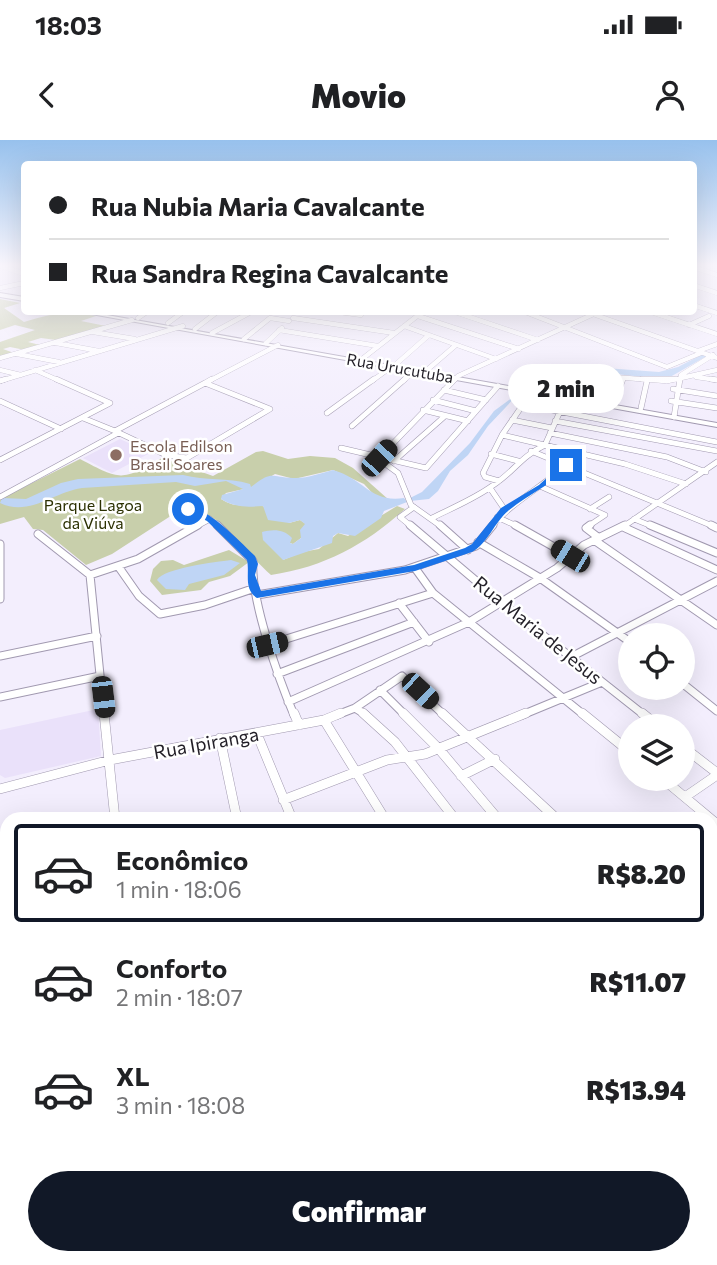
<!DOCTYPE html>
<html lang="pt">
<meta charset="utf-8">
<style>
body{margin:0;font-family:Commissioner,sans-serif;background:#f2f2f2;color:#202124;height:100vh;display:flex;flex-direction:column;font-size:26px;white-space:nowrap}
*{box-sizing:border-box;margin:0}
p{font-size:23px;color:#757577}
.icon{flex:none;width:38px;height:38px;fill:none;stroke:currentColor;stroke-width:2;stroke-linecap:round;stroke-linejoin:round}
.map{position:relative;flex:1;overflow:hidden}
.details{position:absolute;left:0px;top:672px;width:718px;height:453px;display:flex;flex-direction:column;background:#fff;border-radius:21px 21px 0 0;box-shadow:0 7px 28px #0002}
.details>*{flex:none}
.banner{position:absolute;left:21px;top:21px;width:676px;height:154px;border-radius:7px;box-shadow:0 7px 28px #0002;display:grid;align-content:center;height:154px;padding:0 28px;background:#fff}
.tools{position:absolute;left:618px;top:483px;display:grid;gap:14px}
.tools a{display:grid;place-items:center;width:77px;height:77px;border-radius:50%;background:#fff;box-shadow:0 7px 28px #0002;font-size:35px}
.end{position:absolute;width:32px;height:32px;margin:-16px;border:9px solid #1a73e8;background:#fff;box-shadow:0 0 0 4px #fff}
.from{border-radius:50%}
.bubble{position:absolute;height:49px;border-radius:24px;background:#fff;box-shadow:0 7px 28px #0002;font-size:23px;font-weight:800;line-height:49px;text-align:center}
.car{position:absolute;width:21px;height:42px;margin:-21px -10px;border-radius:9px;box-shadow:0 0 5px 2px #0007;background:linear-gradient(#222 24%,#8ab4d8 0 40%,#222 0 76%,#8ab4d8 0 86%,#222 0)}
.banner b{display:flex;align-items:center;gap:24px;height:66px;font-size:26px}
.banner b+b{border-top:2px solid #e0e0e0}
.banner i{width:18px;height:18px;background:#202124}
ul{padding:12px 0 0;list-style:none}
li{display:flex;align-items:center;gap:21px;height:98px;margin:0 14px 10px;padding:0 14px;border:4px solid transparent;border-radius:7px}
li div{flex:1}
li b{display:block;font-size:26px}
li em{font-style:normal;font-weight:800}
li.current{border-color:#111827}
li>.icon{width:63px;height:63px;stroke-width:1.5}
.button{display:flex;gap:14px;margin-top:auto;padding:14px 28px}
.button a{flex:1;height:80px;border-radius:42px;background:#111827;color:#fff;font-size:28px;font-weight:800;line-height:80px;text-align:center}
.status{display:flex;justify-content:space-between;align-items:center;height:49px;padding:0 35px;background:#fff;direction:ltr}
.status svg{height:19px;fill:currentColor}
header{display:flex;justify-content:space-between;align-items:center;height:91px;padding:0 28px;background:#fff;font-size:32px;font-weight:800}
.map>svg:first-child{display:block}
</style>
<div class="status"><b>18:03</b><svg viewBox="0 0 49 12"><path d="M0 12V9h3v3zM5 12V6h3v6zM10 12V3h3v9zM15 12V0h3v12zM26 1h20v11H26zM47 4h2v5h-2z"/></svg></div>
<header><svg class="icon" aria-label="back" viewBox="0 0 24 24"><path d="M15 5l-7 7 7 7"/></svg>Movio<svg class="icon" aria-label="person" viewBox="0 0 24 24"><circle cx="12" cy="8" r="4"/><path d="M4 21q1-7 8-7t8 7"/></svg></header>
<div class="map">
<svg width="717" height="1125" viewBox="0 0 717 1125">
<rect width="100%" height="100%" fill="#f3eefd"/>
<path fill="#eae1fa" d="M 120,299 L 150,313 L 112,333 L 83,318 Z
M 98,569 L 101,616 L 5,638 L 0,635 L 0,590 Z"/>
<path fill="#c8cfab" d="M 0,159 L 20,163 L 4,168 L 24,182 C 53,173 66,171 96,176 L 81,181 L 106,186 L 56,200 L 41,198 L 28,202 L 40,205 L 25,210 L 10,207 L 3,209 L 14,213 L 0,217 L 0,202 L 35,190 L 15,185 L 0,190 Z
M 263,311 L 288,319 L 310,316 L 335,318 L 353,328 L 389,360 L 375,356 L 364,344 L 333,330 L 294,339 L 275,334 L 253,347 L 226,353 L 221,359 C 239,371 251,361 265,367 C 273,370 282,378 289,383 L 300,380 L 306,384 L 301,398 L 293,404 L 290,403 L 283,420 L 302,412 L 319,409 L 338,393 L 348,396 L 397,366 L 405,369 C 365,405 324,427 271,435 C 245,413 219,367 183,368 L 112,414 L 86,425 L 43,390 L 33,389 L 24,377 L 0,384 L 0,359 L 80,319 C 122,341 121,341 162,318 L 213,336 L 256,312 Z
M 229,410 L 249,422 L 230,436 L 209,442 L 201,450 L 162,455 L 150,441 L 153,429 L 161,421 L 173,420 L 184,425 Z"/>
<path fill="#bfd5f5" d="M 703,214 L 707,216 L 670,237 L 653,238 L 560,228 C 544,231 536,246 524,245 L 540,227 L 551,224 L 659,232 L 678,227 Z
M 520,252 L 488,286 L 468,315 L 450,331 L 438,351 L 429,359 L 410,361 L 408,359 L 422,352 L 470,303 L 494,271 Z
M 333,330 C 365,339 370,363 404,358 L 407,362 L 384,371 L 381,378 L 355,396 L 338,393 L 333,396 L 332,403 L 283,420 L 263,400 L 262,392 C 273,389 284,389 292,398 L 290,403 L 293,404 L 301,398 L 300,390 L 305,384 L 300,380 L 289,383 L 268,380 L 263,366 C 248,367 235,368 221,359 L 222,355 L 243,349 L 226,341 L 195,346 L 176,342 L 82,348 C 54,352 29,377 0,363 L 2,358 L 26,359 L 61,343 L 78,339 L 183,335 C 206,341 227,337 250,344 L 251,347 C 273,330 269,337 293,338 C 306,339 321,333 333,330 Z
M 231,420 L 240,423 L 224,435 L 189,444 L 185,450 L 166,449 L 157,440 C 164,428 216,422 231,420 Z"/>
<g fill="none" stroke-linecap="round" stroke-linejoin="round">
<defs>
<path id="street-far4" d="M 1,126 L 24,134
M 693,127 L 717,135
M 693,145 L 717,153
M 0,148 L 24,143
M 693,165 L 717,173
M 339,172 L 361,175
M 455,172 L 538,200
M 525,172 L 667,227 L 701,213
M 651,172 L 717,194
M 590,173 L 717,218
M 418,176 L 519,209
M 138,178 L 147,172
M 293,178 L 394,193
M 168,183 L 183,172
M 689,185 L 709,176
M 404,186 L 496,219
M 195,189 L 217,172
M 279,190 L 378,206
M 93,192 L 135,199
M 212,193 L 251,172
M 244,199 L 270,178 L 289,181
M 56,203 L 99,211
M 266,203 L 282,188
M 698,211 L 717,204
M 17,214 L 59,222
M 0,218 L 132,180
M 362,219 L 421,173
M 395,225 L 429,195
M 0,230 L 21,235
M 35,230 L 60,241
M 427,230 L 456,205
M 696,237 L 717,240
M 0,241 L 183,186
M 209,241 L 278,205
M 372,241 L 391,227
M 403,241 L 414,231
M 453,241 L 458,236 L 598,172
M 581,241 L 588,235 L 665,241
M 595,241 L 597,236
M 668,241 L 717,230
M 680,241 L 681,235 L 713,215"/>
<path id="street-far3" d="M 642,239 L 676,239
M 711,239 L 717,240
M 0,241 L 6,239
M 673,249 L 717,256
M 444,250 L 486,260
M 564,254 L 583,239
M 589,259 L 596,239
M 433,260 L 476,271
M 0,261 L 61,289
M 671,261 L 717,268
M 614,263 L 623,239
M 641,268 L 647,241
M 423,270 L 468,281
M 327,273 L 374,239
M 674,277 L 680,239
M 83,278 L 115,291 L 205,243
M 512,280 L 552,288
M 555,281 L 717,311
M 352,286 L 405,239
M 115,291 L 166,315 L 187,318 L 270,269 L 205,243 L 212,239
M 550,293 L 667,317 L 706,332
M 502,295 L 625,324 L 686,344
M 341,308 L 426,328 L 498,246
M 531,311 L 715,387
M 491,314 L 518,321
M 379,318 L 455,239
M 0,320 L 110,263 L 56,239
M 394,321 L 445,276
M 383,322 L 398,333 L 411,365 L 442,387
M 499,341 L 485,337 L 483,333 L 502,295 L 522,266 L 526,265 L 717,302
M 542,347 L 605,375 L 587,387
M 490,348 L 505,370
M 0,357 L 118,293
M 188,369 L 210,379 L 218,387
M 590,369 L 609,357
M 497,377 L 519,387
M 432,378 C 452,368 474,359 492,346 C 514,332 520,317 545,305 L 566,258
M 634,379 L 654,387
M 195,387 L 210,379
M 412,387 L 400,377 L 414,367
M 491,387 C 512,362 541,348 566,325
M 623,387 L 717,322"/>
<path id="street-far2" d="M 217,385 L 253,421 C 250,458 279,540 294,575
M 410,385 L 501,462 L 644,575
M 440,385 L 468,410
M 515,385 L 570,416
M 590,385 L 586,388 L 599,398
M 650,385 L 717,413
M 711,385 L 717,388
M 623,387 L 717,430
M 38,394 L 90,435 L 104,575
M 594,400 L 717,485
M 478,402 L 540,438 L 630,502
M 0,404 L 0,459
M 118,426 L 139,456 L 160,474 L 205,465 L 255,448
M 415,428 L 433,453 L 584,575
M 90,435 L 138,419 L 198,385
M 257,455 L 405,430 L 476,406 L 493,385
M 399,463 L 429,502
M 267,505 L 433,453
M 0,516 L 97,496
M 571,517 L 717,441
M 277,534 L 414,482
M 682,543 L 717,571
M 380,550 L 405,575
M 0,557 L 100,536
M 288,562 L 469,482 L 557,428 L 584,405 L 625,385
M 355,568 L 366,575
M 337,575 L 355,568 L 402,536 L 444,575
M 522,575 L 602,542"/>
<path id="street-far1" d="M 104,573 L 115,679
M 294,573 L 299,585
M 363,573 L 395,602 L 455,679
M 403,573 L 439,609 L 498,679
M 442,573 L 557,679
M 582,573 L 630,612
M 642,573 L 658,586
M 324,580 L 385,679
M 257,594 L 292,679
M 220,598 L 237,679
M 682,606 L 717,633
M 461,636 L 495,619
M 663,639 L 717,684
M 0,649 L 110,620 L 324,580 L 341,573
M 685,657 L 717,635
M 283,660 L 387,620 L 425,614 L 526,573"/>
<path id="street" d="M 710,824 L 717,830
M 0,839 L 7,837
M 710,867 L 717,875
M 710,895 L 717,889
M 710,926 L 717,934
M 710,984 L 717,992
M 154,1118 L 155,1125
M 331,1118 L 333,1125
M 478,1118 L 481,1125
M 557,1118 L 560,1125
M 623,1118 L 626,1125
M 5,1125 L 29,1118
M 567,1125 L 579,1118"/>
<path id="secondary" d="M 0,153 L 24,157 L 24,161 L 0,157 Z
M 80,172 L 90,172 L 717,283 L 717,287 Z"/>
</defs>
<use href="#street-far4" stroke="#a199b0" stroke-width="5"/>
<use href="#street-far3" stroke="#a199b0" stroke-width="6"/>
<use href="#street-far2" stroke="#a199b0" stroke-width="9"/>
<use href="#street-far1" stroke="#a199b0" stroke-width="10"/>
<use href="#street" stroke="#a199b0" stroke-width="13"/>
<use href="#secondary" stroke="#a199b0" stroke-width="2"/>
<use href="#street-far4" stroke="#fff" stroke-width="4.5"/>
<use href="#street-far3" stroke="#fff" stroke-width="5"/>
<use href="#street-far2" stroke="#fff" stroke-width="7"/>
<use href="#street-far1" stroke="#fff" stroke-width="9"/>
<use href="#street" stroke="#fff" stroke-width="11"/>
<use href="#secondary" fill="#fff" fill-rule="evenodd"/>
</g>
<linearGradient id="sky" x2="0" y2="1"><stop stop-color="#97c1ed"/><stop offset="0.44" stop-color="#faf7fe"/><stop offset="1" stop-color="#faf7fe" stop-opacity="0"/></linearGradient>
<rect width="717" height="284" fill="url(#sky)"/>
<path fill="#1a73e8" d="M 563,323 L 570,325 C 551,346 528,354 508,371 C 494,383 488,403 472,412 L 415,431 L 257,458 C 243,449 250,433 247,420 L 207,381 L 183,369 C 201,359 242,404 255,416 L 258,424 L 255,435 L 261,451 L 414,425 L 465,408 L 472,404 L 501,368 L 539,345 Z"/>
<circle fill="#8d6e63" stroke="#fff" stroke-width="2.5" cx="116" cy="315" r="7"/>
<g text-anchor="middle" stroke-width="5" stroke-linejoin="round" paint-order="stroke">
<g font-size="16" fill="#221f27" stroke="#fff">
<text transform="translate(400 228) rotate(10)" y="6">Rua Urucutuba</text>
</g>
<g font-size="16" fill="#785e54" stroke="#fff" text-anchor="start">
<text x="130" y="312">Escola Edilson<tspan x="130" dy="18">Brasil Soares</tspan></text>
</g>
<g font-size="16" fill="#2b3002" stroke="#fff">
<text x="93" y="371">Parque Lagoa<tspan x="93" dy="18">da Viúva</tspan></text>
</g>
<g font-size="19" fill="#221f27" stroke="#fff">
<text transform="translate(538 490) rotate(39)" y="7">Rua Maria de Jesus</text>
<text transform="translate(206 603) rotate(-10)" y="7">Rua Ipiranga</text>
</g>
</g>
</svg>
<div class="tools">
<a><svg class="icon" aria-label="locate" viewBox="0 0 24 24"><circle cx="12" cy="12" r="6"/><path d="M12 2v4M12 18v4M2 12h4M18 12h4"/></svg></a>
<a><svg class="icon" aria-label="layers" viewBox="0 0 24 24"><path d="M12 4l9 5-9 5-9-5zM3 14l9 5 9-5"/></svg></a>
</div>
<i class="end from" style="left:188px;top:369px"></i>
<i class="end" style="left:566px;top:325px"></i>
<div class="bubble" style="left:508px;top:224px;width:116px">2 min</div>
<i class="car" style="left:379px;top:318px;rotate:43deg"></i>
<i class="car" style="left:570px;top:416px;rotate:301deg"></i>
<i class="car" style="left:267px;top:505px;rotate:77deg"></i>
<i class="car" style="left:420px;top:551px;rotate:133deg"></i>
<i class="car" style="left:103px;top:557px;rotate:173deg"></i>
<div class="banner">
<b><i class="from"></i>Rua Nubia Maria Cavalcante</b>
<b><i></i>Rua Sandra Regina Cavalcante</b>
</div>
<section class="details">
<ul>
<li class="current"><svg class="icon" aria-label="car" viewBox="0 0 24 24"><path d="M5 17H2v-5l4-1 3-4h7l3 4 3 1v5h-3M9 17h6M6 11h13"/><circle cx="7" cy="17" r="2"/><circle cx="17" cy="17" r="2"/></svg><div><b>Econômico</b><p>1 min · 18:06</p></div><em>R$8.20</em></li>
<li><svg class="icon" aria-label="car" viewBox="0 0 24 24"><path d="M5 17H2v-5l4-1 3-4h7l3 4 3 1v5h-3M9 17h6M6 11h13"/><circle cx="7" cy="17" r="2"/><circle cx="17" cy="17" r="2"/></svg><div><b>Conforto</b><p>2 min · 18:07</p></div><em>R$11.07</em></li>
<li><svg class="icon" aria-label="car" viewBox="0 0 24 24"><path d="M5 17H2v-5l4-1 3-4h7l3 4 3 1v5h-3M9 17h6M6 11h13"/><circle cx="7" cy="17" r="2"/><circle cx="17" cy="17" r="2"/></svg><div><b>XL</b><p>3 min · 18:08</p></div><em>R$13.94</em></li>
</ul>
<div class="button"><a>Confirmar</a></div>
</section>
</div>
